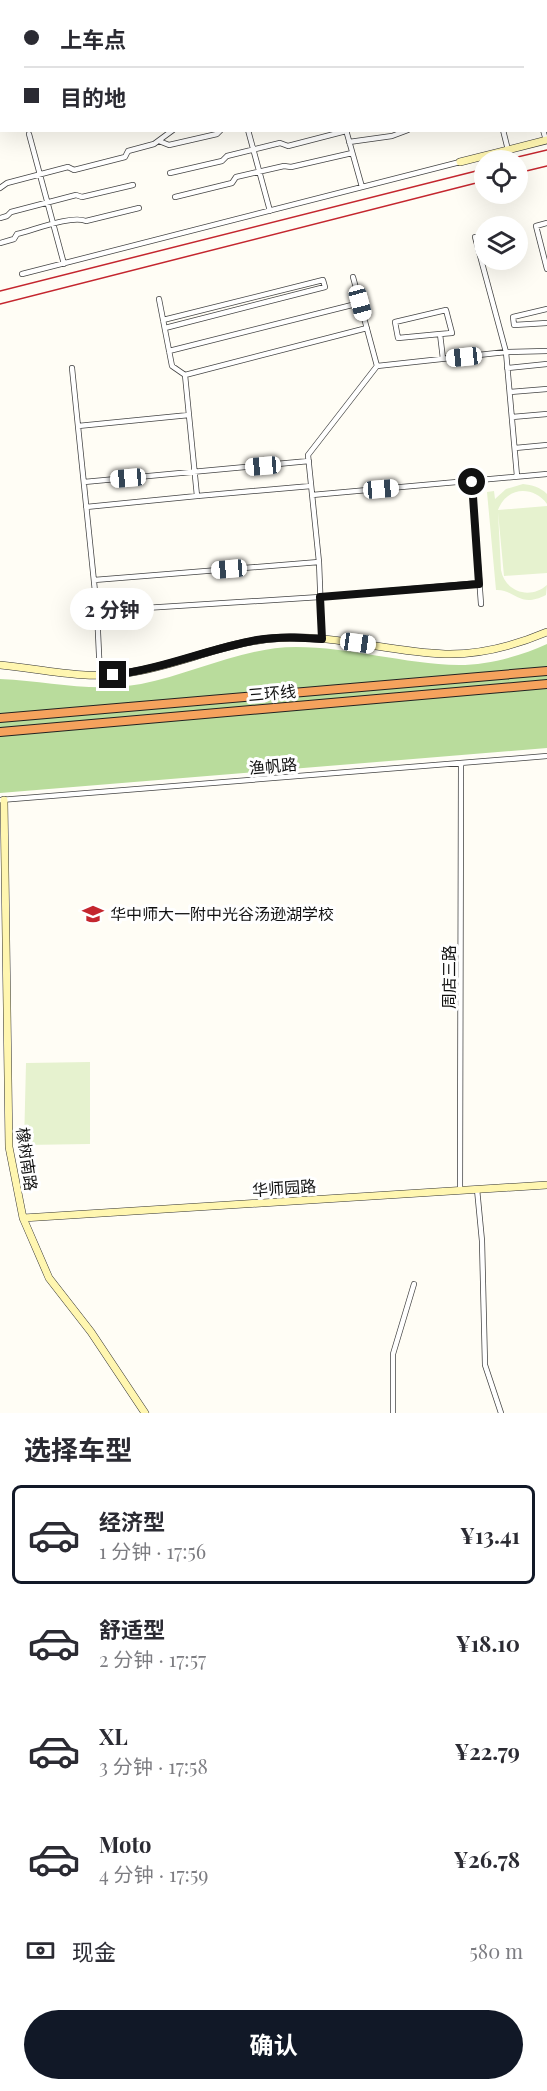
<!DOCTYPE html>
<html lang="zh">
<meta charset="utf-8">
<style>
body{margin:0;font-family:"Playfair Display","Noto Sans SC",serif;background:#f7f7f7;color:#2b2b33;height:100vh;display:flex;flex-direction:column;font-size:22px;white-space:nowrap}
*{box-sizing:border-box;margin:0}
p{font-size:20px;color:#7c7c81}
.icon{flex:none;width:33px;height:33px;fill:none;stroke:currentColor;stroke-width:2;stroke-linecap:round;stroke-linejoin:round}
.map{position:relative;height:1413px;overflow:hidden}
.side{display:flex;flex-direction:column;background:#fff;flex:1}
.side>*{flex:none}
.banner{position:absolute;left:0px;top:0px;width:548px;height:132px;box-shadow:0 6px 24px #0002;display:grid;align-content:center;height:132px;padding:0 24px;background:#fff}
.buttons{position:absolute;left:474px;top:150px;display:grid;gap:12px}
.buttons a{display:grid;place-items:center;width:54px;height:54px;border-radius:50%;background:#fff;box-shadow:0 6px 24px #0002;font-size:30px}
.end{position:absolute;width:27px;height:27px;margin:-14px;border:8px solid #111;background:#fff;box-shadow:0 0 0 3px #fff}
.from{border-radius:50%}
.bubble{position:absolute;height:42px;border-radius:21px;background:#fff;box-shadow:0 6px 24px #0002;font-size:20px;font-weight:700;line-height:42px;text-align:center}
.car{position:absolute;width:18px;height:36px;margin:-18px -9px;border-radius:8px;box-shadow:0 0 4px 2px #0007;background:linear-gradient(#fff 24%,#345 0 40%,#fff 0 76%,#345 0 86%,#fff 0)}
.banner b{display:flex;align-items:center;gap:21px;height:57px;font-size:22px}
.banner b+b{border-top:2px solid #e1e1e2}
.banner i{width:15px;height:15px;background:#2b2b33}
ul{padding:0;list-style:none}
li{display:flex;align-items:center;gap:18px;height:99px;margin:0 12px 9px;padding:0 12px;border:3px solid transparent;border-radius:9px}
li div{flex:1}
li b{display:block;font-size:22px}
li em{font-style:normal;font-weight:700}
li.selected{border-color:#111827}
li>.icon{width:54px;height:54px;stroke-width:1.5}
h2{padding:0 24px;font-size:27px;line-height:72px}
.pay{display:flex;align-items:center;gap:15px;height:66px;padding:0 24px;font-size:22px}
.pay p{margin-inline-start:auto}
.action{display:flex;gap:12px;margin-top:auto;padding:12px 24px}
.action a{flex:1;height:69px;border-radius:36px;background:#111827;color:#fff;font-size:24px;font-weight:700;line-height:69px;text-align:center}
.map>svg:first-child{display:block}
</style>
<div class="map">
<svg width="547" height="1413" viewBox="0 0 547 1413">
<rect width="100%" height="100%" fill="#fffdf5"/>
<path fill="#b9dc9c" d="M 547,644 L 547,748 L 0,793 L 0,679 C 50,681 89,693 141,684 C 192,674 243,647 296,647 C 350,647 404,664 459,665 C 488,665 521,656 547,644 Z"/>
<path fill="#e6f2cf" d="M 523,484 C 532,485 540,487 547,494 L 547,504 C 533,485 506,487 498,510 L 547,506 L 547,573 L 504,576 L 498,512 L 501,570 C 505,592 530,600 547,585 L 546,595 C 519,609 515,589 496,590 L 487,492 L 494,491 L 495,499 L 506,489 Z
M 90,1062 L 90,1144 L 24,1145 L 26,1063 Z"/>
<path fill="#b9e0f7" stroke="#3f96cf" stroke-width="1.5" d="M 0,0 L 217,0 L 217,2 L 2,2 L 1,123 L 0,123 Z"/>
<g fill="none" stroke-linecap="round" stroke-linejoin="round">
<defs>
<path id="street" d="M 237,0 L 238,2
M 485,0 L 485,2
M 495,0 L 495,2
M 546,18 L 547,18
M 546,77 L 547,77
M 248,130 L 270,211
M 346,130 L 362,187
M 503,130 L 508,150
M 543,130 L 546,140
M 29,134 L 64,264
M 159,141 L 169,145 L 217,134 L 221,130
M 349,142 L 392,136 L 408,130
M 170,173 L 222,161 L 227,156 L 280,143 L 288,146 L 346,131
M 0,188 L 7,183 L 68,167 L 74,170 L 125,157 L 128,151 L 154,144 L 173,130
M 175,197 L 232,183 L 236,177 L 284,166 L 291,167 L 352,153
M 0,218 L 7,216 L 11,212 L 76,195 L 82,197 L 133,185
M 547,223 L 536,226 L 547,269
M 475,237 L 506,352 L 517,476
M 0,243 L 14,239 L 17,234 C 34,230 71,215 86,221 L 139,208
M 22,274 L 460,162
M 353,277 L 377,366
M 159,299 L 172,366 L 185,375 L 197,496 L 311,486
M 547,309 L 513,317 L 514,325 L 547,323
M 163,320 L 323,280 L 325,287 L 165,328
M 440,334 L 452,333 L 446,310 L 395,322 L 398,338 L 440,334 L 443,359
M 169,351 L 360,303
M 72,368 L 97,611 L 100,676
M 507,368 L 547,364
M 185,375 L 367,328
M 510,392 L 547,389
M 512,417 L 547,414
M 78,426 L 189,415
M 515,448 L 547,445
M 472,481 L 481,604
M 84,482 L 309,461
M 312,495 L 547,474
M 86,507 L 197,496
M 94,580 L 319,562
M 97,611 L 320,597 L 479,583
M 322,638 L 319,562 L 308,455 L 377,366 L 506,352 L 547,351
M 0,800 L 547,756
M 477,1189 L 482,1241 L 485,1365 L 501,1413
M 460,1190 L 461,763
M 393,1413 L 393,1354 L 414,1284"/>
<path id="secondary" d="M 460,162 L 547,140
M 0,665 C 43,669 84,680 127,673 C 178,666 226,641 278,638 C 334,634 389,652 445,654 C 481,655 514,646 547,632
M 4,800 L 9,1147 L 23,1218 L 49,1278 L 91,1332 L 145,1413
M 23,1218 L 547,1185"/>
<path id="highway" d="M 0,718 L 547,671
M 0,732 L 547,684"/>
</defs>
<use href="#street" stroke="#444" stroke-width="6"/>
<use href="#secondary" stroke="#333" stroke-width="8"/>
<use href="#highway" stroke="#222" stroke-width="10"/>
<use href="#street" stroke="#fff" stroke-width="4.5"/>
<use href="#secondary" stroke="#fff6b0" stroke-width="7"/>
<use href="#highway" stroke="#f5a25d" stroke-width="8"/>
<path stroke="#c4262e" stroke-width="1.5" d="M 505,160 L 547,150
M 518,173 L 547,166
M 0,291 L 484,169
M 0,304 L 484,181"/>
</g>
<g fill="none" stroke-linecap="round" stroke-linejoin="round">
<path stroke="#111" stroke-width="8" d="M 113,675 C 163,669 208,649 257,640 C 279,636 300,637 322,639 L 320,597 L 479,584 L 472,482"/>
</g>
<defs>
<symbol id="school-bare" viewBox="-9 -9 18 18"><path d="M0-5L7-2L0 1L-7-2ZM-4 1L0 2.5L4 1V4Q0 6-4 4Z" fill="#c4262e" stroke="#fff" stroke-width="2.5" paint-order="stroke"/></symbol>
</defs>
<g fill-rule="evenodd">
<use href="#school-bare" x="78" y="899" width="30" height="30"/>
</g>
<g text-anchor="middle" stroke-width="6" stroke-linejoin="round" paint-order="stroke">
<g font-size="16" fill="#111" stroke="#fff">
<text transform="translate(272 693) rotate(-5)" y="6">三环线</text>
<text transform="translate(273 766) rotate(-5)" y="6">渔帆路</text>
<text transform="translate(449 977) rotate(-90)" y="6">周店三路</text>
<text transform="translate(27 1159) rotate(82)" y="6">橡树南路</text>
<text transform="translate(284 1188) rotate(-4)" y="6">华师园路</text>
</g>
<g font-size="16" fill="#111" stroke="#fff" text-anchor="start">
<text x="110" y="920">华中师大一附中光谷汤逊湖学校</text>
</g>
</g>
</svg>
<div class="buttons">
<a><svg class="icon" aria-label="locate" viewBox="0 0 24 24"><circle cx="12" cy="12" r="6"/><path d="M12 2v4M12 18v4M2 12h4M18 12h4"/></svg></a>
<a><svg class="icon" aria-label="layers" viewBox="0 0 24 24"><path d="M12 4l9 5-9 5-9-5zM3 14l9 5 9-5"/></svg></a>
</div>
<i class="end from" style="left:472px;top:482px"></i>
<i class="end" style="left:113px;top:675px"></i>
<div class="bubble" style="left:70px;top:588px;width:84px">2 分钟</div>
<i class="car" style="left:360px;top:303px;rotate:165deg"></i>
<i class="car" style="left:464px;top:357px;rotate:264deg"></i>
<i class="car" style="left:263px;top:466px;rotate:265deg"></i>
<i class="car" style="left:128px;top:478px;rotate:265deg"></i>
<i class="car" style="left:381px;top:489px;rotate:85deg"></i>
<i class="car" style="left:229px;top:569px;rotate:265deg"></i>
<i class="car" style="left:358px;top:643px;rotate:98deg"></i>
<div class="banner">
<b><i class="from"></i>上车点</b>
<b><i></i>目的地</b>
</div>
</div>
<section class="side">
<h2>选择车型</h2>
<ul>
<li class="selected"><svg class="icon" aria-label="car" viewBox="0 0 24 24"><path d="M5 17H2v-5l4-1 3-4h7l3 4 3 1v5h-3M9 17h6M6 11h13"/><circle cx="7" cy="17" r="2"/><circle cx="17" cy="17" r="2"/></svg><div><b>经济型</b><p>1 分钟 · 17:56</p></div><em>¥13.41</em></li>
<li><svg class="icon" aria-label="car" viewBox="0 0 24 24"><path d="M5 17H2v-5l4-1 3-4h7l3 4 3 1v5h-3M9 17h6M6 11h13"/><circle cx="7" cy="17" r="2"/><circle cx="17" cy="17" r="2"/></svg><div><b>舒适型</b><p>2 分钟 · 17:57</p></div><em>¥18.10</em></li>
<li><svg class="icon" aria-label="car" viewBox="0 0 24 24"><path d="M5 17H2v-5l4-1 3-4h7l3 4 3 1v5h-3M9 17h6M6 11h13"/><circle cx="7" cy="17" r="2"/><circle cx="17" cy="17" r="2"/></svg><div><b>XL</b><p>3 分钟 · 17:58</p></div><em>¥22.79</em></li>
<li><svg class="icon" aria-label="car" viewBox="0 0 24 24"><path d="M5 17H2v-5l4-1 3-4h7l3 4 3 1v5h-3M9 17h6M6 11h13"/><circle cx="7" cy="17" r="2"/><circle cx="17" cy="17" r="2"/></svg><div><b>Moto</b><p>4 分钟 · 17:59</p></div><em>¥26.78</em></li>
</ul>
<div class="pay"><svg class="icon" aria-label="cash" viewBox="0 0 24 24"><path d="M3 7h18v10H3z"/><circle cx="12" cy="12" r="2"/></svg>现金<p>580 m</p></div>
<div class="action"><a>确认</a></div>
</section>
